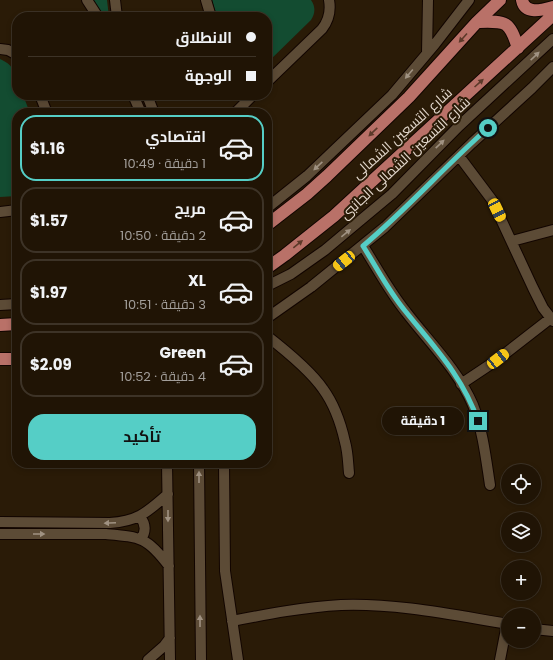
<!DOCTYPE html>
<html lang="ar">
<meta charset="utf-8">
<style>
body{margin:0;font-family:Poppins,Cairo,sans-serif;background:#281d0f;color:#f1f3f6;direction:rtl;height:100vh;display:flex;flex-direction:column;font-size:15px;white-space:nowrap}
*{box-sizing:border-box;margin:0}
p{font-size:13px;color:#a29e9a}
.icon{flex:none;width:22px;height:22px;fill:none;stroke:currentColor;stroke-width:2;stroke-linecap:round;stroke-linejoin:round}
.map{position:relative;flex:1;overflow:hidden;direction:ltr}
.drawer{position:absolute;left:12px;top:108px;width:260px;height:360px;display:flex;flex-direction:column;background:#201405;border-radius:16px;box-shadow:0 2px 6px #0003,0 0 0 1px #3d3327;direction:rtl}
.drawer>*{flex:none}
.banner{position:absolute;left:12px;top:12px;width:260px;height:88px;border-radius:16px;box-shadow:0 2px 6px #0003,0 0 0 1px #3d3327;direction:rtl;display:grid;align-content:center;height:88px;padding:0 16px;background:#201405}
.tools{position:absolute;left:501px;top:464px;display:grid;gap:8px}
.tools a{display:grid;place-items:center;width:40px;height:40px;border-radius:50%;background:#201405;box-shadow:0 2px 6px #0003,0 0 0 1px #3d3327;font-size:20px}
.end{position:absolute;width:18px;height:18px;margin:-9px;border:5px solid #55cec6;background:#111;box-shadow:0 0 0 2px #111}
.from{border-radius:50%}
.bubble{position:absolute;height:28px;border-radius:14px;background:#201405;box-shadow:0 2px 6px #0003,0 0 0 1px #3d3327;font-size:13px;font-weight:700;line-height:28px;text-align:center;direction:rtl}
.car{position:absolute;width:12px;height:24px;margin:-12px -6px;border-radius:5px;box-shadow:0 0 3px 1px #0007;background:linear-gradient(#f5c518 24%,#345 0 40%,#f5c518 0 76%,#345 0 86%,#f5c518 0)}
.banner b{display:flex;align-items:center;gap:14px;height:38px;font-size:15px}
.banner b+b{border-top:1px solid #3d3327}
.banner i{width:10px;height:10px;background:#f1f3f6}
ul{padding:7px 0 0;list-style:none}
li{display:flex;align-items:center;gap:12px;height:66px;margin:0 8px 6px;padding:0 8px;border:2px solid #3d3327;border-radius:16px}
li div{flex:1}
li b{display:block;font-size:15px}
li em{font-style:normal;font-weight:700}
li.current{border-color:#55cec6}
li>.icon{width:36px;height:36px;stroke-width:1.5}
.cta{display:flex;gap:8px;margin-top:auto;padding:8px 16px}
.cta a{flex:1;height:46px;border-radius:16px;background:#55cec6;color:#111;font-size:16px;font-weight:700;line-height:46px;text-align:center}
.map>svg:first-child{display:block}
</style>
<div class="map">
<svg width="553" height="660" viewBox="0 0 553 660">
<rect width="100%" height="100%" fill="#2a1b07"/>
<path fill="#134c31" d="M 91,0 L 107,0 L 109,17 L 102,17 Z
M 212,0 L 311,0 C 316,7 315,14 311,20 L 267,63 L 267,17 L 217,17 Z
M 0,59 C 17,66 17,79 17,95 L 23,95 L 30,113 L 17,113 L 17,196 L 0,197 Z"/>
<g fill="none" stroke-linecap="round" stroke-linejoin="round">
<defs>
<path id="minor" d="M 87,0 L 98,17
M 115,0 L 117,17
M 206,0 L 211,17
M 0,49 L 8,50 L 17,55
M 427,53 L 428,0
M 267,82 L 322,29 C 329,20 331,11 329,0
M 40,95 L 47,113
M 133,95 L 141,113
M 147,95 L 154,113
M 235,113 L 253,95
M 459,156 L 492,200 L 533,288 L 543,308 L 553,321
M 267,208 L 307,176 L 392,95 L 435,44 L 469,0
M 0,212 L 17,210
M 512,241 L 553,230
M 363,246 C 377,268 389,291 406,312 C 429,342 458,370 473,405 C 483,431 486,459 490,485
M 267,286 L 291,274 L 325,250 L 356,224 L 392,194 L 459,126 L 553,39
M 0,305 L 17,304
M 267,318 L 311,287 L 385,227 L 472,143 L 532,88 L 553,67
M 267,336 C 285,350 310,370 323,389 C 334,404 341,424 345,442 C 348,452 348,463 349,473
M 461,384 L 497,360 L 551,318
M 167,463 L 170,660
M 199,463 L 201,660
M 224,463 L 225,571 L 238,660
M 140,517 C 146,524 146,532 141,539
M 0,522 L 110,523 C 139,521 147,512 168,494
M 0,534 L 106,534 C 141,537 147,537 169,566
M 232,621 C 268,614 304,607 341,605 C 397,603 453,615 508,624
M 534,629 L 553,631
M 148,660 L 164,646 L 170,638
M 500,660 L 507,624"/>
<path id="major" d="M 522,0 C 525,15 542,10 553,7
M 477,22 C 506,21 509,20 518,48
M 267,225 L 307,194 L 327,176 L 409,97 L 477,22 L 500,0
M 267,268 L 285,255 L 334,216 L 553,15
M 0,325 L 17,324
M 0,359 L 17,359"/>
</defs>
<use href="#minor" stroke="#120500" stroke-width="12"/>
<use href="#major" stroke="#120500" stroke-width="14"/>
<use href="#minor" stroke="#5c4b36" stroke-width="10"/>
<use href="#major" stroke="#b97168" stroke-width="12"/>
</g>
<defs><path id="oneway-solid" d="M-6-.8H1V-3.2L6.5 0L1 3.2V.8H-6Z"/></defs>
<g fill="#5c3929">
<use href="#oneway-solid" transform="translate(463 38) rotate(132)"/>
<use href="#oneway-solid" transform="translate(479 83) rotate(-42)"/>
<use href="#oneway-solid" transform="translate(373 132) rotate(136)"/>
<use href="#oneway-solid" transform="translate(298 244) rotate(-39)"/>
</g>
<g fill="#a09282">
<use href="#oneway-solid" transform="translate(535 56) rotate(-43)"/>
<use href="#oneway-solid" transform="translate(409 74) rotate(130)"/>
<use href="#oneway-solid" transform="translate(440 144) rotate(-44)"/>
<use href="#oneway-solid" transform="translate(318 166) rotate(137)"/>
<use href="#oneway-solid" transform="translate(346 233) rotate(-39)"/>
<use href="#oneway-solid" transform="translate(199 477) rotate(-90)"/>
<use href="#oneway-solid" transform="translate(168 516) rotate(90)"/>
<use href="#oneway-solid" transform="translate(110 523) rotate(178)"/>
<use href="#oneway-solid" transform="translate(39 534)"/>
<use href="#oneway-solid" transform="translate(200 621) rotate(-90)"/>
</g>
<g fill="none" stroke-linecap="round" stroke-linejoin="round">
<path stroke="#55cec6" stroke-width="5" d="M 478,421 C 463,377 435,348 406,312 C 389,292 377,268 363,246 C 407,209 445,166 488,128"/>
</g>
<g text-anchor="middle" stroke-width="4" stroke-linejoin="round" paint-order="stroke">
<g font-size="14" fill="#e3d8cd" stroke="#2a1b07">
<text transform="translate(402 133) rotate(-42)" y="5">شارع التسعين الشمالى</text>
<text transform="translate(405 158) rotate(-43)" y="5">شارع التسعين الشمالى الجانبى</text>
</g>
</g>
</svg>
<div class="tools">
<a><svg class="icon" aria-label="locate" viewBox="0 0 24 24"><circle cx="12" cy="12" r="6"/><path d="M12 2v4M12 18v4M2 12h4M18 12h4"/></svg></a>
<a><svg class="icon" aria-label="layers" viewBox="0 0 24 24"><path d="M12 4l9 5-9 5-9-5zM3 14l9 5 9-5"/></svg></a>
<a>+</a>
<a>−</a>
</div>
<i class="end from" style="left:488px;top:128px"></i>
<i class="end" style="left:478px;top:421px"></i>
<div class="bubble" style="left:382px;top:407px;width:82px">1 دقيقة</div>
<i class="car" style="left:497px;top:210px;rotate:154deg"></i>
<i class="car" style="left:344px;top:261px;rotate:231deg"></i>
<i class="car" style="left:498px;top:359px;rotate:52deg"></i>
<div class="banner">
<b><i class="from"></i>الانطلاق</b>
<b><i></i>الوجهة</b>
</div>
<section class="drawer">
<ul>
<li class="current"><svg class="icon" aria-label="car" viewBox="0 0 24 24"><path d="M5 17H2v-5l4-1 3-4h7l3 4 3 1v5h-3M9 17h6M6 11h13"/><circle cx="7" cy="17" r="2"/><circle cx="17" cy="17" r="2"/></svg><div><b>اقتصادي</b><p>1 دقيقة · 10:49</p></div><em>$1.16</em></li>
<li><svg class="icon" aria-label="car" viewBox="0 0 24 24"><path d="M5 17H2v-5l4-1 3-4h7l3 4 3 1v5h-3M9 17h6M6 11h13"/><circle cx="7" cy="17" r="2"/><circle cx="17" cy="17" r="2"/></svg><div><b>مريح</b><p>2 دقيقة · 10:50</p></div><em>$1.57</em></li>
<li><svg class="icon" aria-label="car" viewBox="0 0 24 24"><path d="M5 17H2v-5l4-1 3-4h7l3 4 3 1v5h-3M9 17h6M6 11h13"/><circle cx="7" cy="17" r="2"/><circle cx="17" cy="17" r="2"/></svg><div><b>XL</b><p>3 دقيقة · 10:51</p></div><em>$1.97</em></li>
<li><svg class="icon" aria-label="car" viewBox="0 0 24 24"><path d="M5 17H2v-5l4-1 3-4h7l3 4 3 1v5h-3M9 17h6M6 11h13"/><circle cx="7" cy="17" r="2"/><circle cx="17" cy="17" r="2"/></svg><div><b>Green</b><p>4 دقيقة · 10:52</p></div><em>$2.09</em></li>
</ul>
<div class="cta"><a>تأكيد</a></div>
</section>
</div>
